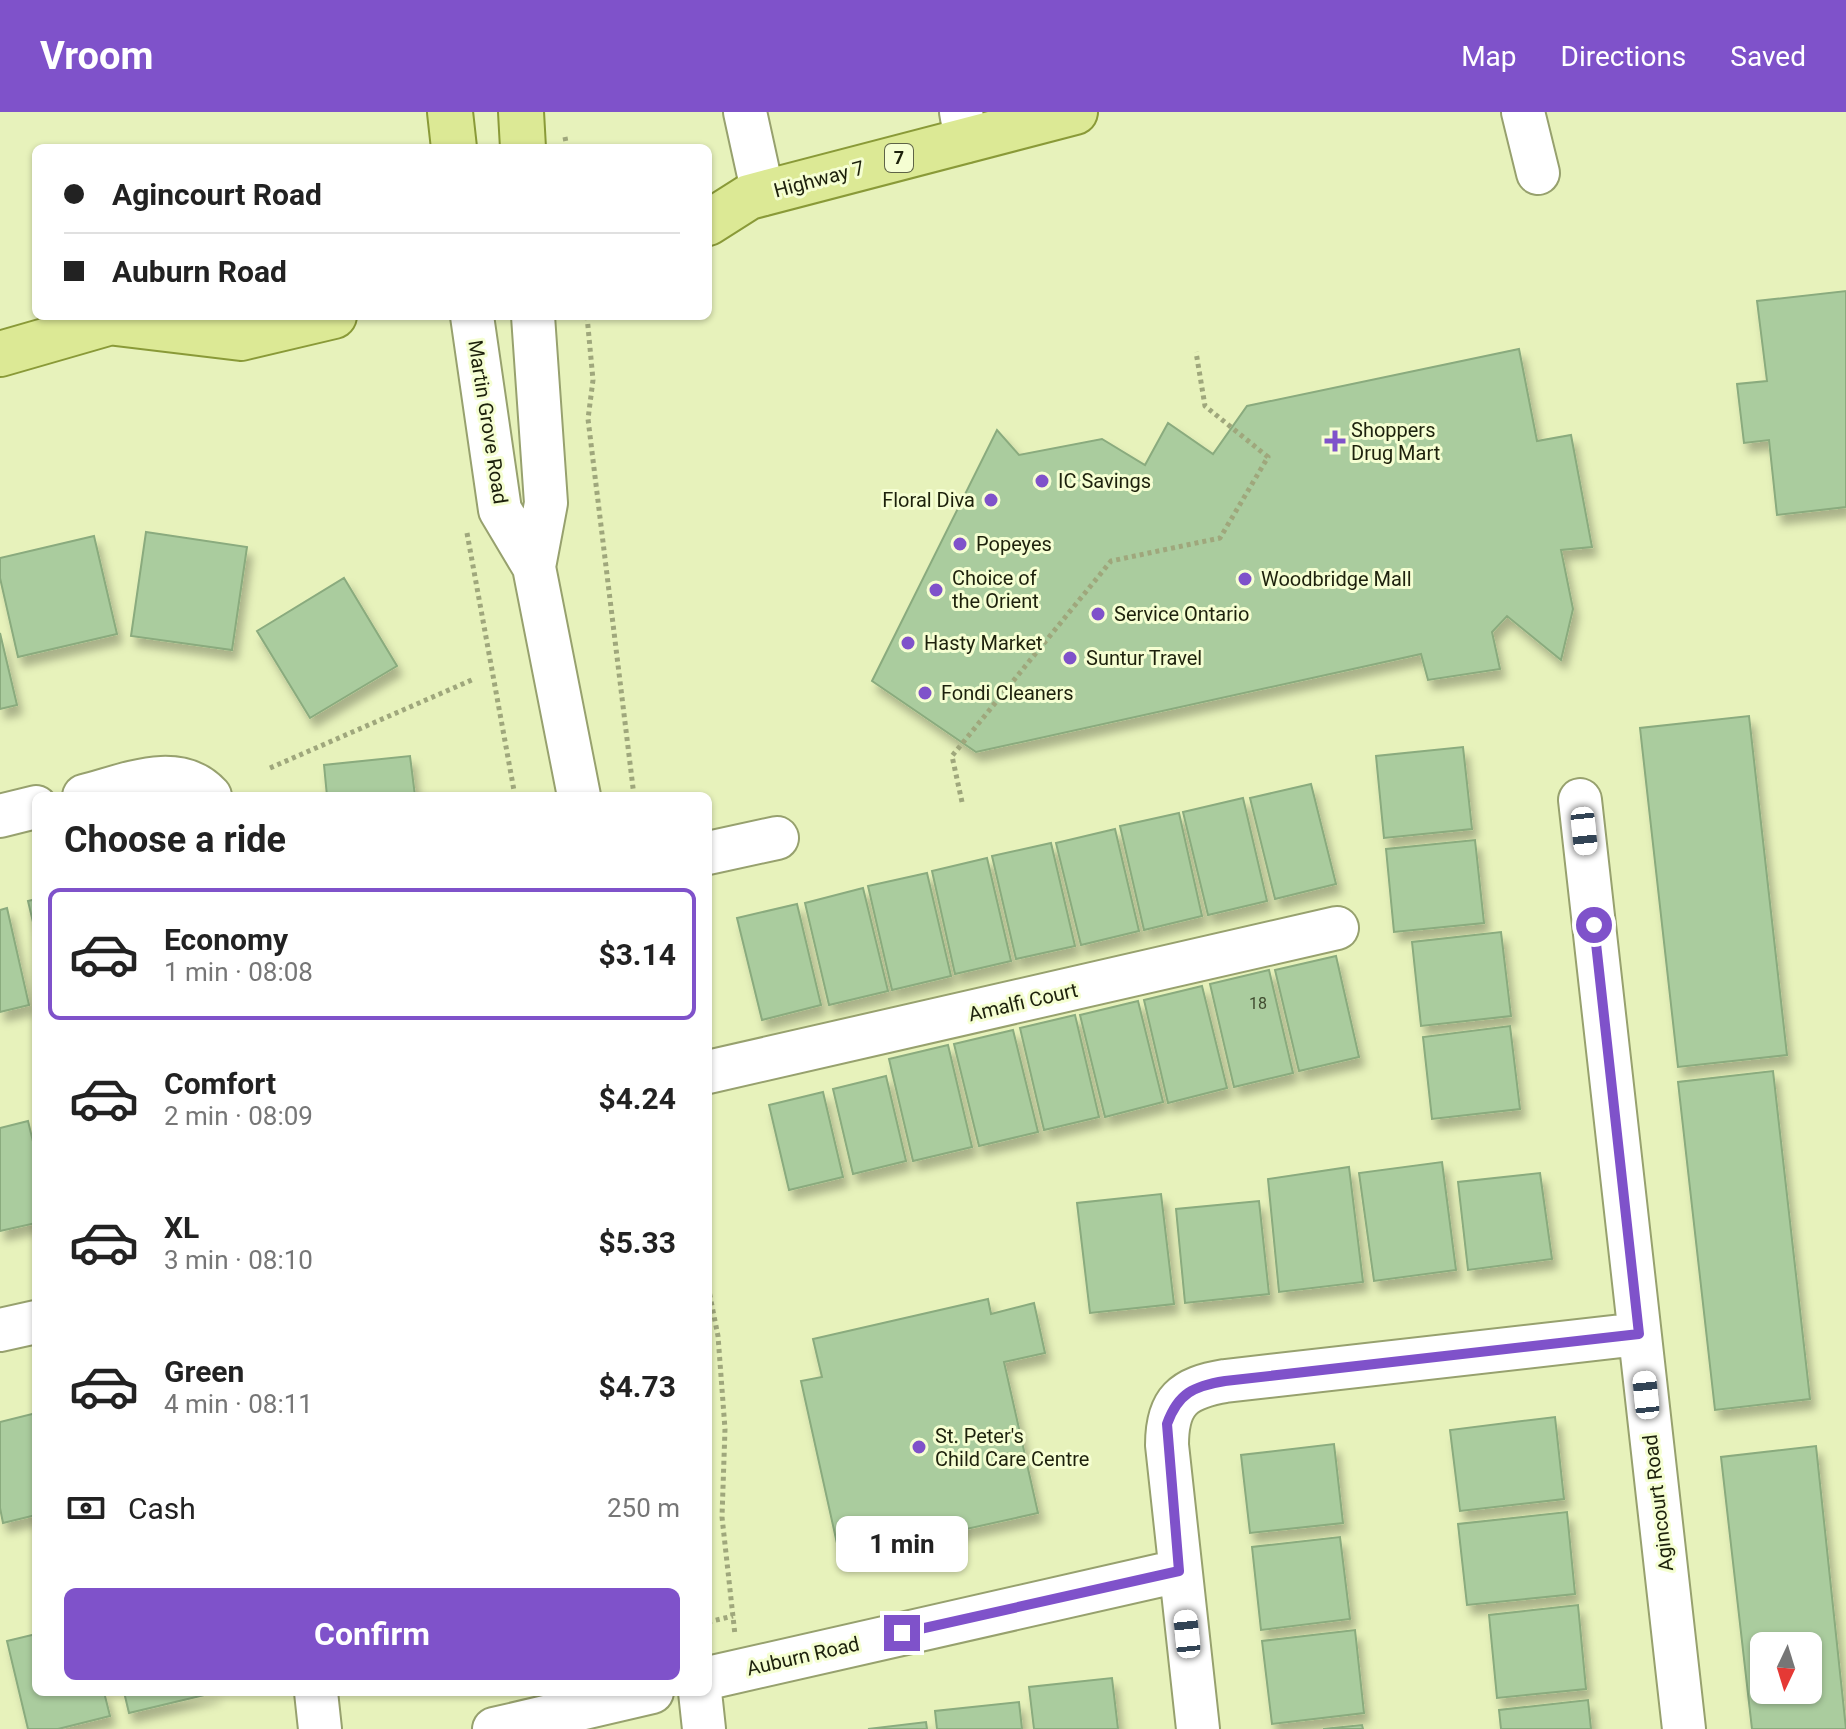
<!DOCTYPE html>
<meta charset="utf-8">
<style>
body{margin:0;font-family:Roboto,sans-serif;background:#f6f6f6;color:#222;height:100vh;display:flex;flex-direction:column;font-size:30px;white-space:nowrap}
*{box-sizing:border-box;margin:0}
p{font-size:26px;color:#767676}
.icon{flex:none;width:44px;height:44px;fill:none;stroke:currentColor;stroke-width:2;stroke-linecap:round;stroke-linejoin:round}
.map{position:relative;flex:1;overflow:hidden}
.side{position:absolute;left:32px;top:680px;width:680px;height:904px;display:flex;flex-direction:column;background:#fff;border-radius:12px;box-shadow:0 2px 6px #0004}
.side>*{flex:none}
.guide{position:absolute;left:32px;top:32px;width:680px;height:176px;border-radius:12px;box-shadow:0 2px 6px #0004;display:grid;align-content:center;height:176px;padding:0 32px;background:#fff}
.needle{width:52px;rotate:184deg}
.buttons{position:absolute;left:1750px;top:1520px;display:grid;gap:16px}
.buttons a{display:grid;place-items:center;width:72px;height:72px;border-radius:12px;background:#fff;box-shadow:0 2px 6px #0004;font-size:40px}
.end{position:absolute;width:36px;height:36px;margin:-18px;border:10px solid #7f52ca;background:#fff;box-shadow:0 0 0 4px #fff}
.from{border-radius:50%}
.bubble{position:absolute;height:56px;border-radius:12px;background:#fff;box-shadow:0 2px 6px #0004;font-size:26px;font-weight:700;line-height:56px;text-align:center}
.car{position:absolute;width:24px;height:48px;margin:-24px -12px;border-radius:10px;box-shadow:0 0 6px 2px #0007;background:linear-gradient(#fff 24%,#345 0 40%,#fff 0 76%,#345 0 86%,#fff 0)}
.guide b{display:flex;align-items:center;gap:28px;height:76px;font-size:30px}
.guide b+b{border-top:2px solid #e0e0e0}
.guide i{width:20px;height:20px;background:#222}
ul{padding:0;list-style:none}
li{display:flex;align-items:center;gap:24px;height:132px;margin:0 16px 12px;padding:0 16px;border:4px solid transparent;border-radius:12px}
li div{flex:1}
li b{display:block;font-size:30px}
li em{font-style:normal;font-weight:700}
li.current{border-color:#7f52ca}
li>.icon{width:72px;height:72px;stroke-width:1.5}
h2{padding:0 32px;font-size:36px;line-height:96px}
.pay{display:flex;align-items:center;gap:20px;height:88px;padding:0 32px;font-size:30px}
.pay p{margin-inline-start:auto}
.action{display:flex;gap:16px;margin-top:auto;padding:16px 32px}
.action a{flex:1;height:92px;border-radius:12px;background:#7f52ca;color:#fff;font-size:32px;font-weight:700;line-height:92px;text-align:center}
header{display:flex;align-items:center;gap:48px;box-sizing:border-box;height:112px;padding:0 40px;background:#7f52ca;color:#fff}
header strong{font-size:38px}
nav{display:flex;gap:44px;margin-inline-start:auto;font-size:28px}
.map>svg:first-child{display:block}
</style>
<header>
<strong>Vroom</strong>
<nav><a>Map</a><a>Directions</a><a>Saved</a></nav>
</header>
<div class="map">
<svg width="1846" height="1617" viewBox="0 0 1846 1617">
<defs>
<filter id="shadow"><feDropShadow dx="5" dy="9" stdDeviation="4" flood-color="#0004"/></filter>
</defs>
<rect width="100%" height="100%" fill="#e7f2bb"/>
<path fill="#aacc9e" stroke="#8aab7e" stroke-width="2" fill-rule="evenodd" filter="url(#shadow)" d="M 1846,179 L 1846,395 L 1777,403 L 1769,328 L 1744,331 L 1737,272 L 1767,269 L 1757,189 Z
M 1519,237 L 1537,329 L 1571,323 L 1592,435 L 1561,438 L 1573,497 L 1561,548 L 1507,504 L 1492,520 L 1500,557 L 1428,568 L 1421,542 L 976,640 L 872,569 L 997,318 L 1019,343 L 1102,327 L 1145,353 L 1168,311 L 1213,342 L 1247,294 Z
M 146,420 L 247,435 L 232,538 L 131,524 Z
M 94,424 L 117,522 L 18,545 L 0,466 L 0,446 Z
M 344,466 L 397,554 L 310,606 L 257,519 Z
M 0,521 L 17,593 L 0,597 Z
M 1749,604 L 1787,943 L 1678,955 L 1640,616 Z
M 1463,635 L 1472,717 L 1384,726 L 1376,644 Z
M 410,644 L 415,684 L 327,684 L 324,653 Z
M 1311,672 L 1336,772 L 1275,787 L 1250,686 Z
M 1243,686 L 1267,789 L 1208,803 L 1183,700 Z
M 1179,701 L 1202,804 L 1144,818 L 1120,714 Z
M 1115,717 L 1139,819 L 1081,833 L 1056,731 Z
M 1475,728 L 1484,811 L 1394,820 L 1386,737 Z
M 1051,731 L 1075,834 L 1016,847 L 992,744 Z
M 987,746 L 1011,849 L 955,862 L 932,759 Z
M 927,761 L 951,864 L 892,878 L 868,774 Z
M 863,776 L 888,879 L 829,893 L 805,791 Z
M 36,787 L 36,823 L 28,789 Z
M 797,792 L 821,893 L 762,908 L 737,806 Z
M 7,796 L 29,893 L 0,900 L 0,798 Z
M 1501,820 L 1511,904 L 1421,914 L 1412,830 Z
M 1336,844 L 1359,945 L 1299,959 L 1275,858 Z
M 1269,858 L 1293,961 L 1234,975 L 1210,872 Z
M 1202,874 L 1227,976 L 1168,991 L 1144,888 Z
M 1138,889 L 1163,990 L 1105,1005 L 1080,903 Z
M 1075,903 L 1099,1005 L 1044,1018 L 1020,916 Z
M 1510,914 L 1520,997 L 1432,1007 L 1423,925 Z
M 1013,918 L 1038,1020 L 979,1034 L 954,932 Z
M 948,933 L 972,1035 L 913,1049 L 889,947 Z
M 1773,959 L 1810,1287 L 1715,1298 L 1678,970 Z
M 886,964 L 906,1049 L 853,1062 L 833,977 Z
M 823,980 L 843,1065 L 789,1078 L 769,993 Z
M 28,1009 L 36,1042 L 36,1111 L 0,1119 L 0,1016 Z
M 1442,1050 L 1456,1158 L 1374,1169 L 1359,1061 Z
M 1349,1055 L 1363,1170 L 1279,1180 L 1268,1067 Z
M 1540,1061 L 1552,1147 L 1468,1158 L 1458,1070 Z
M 1161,1082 L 1174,1192 L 1090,1201 L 1077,1091 Z
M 1259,1089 L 1269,1182 L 1185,1191 L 1176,1097 Z
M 988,1187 L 991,1202 L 1034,1191 L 1045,1241 L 1004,1250 L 1038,1401 L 840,1445 L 801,1269 L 822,1265 L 813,1227 Z
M 36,1301 L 36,1403 L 3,1411 L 0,1396 L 0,1310 Z
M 1555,1305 L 1564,1387 L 1460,1399 L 1450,1318 Z
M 1334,1332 L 1343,1411 L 1250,1421 L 1241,1343 Z
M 1816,1334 L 1846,1617 L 1752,1617 L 1721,1345 ZM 1764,1534 L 1808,1534 L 1808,1578 L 1764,1578 Z
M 1567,1400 L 1575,1482 L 1467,1493 L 1458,1412 Z
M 1340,1425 L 1350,1507 L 1261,1518 L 1252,1435 Z
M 1578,1493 L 1586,1577 L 1497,1586 L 1489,1503 Z
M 1355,1518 L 1364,1601 L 1272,1612 L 1262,1529 Z
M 36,1522 L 36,1580 L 104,1580 L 110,1604 L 58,1617 L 28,1617 L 7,1529 Z
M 1112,1566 L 1118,1617 L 1034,1617 L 1029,1575 Z
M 124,1580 L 217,1580 L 129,1601 Z
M 1588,1588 L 1591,1617 L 1501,1617 L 1499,1598 Z
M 1019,1590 L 1022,1617 L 937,1617 L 935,1599 Z
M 926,1610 L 927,1617 L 868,1617 Z
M 1362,1613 L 1363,1617 L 1323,1617 Z"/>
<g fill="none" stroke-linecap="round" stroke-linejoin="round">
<defs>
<path id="minor" d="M 745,0 L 763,82
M 961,0 L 966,29
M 1523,0 L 1538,61
M 472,204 L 500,398 L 534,455 L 579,684
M 533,204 L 546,391 L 534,455
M 84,684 C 122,675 177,648 210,684
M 1580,688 L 1684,1617
M 0,704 L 36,695
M 708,741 L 777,726
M 708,960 L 1337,816
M 0,1218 L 36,1210
M 708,1566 L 1179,1459
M 316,1580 L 320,1617
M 700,1580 L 704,1617
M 494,1617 L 652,1580
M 1198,1617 L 1167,1333 C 1167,1289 1183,1276 1225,1269 L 1639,1222"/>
<path id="major" d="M 450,0 L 454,36
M 521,0 L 523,36
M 708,111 L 749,85 L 1075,0
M 116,211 L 241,226 L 334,204
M 0,242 L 132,204"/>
</defs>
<use href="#minor" stroke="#97a16e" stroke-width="46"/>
<use href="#major" stroke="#8a9a38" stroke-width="48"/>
<path stroke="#9fa77c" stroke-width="5" stroke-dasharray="4 4" stroke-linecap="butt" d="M 565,25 L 567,36
M 587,204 L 593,268 L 588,307 L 634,684
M 467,421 L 515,684
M 270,656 L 474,567
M 962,690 L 952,644 L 1111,449 L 1220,426 L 1268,345 L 1205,294 L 1196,240
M 708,1174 L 718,1224 L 725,1317 L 722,1405 L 735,1523
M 708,1510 L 733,1504"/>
<use href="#minor" stroke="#fff" stroke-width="42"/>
<use href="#major" stroke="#dce995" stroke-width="44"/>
</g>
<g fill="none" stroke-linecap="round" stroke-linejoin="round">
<path stroke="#7f52ca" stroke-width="10" d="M 902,1521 L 1179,1459 L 1167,1312 C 1178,1281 1194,1274 1225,1269 L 1639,1222 L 1594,813"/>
</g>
<g fill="#7f52ca" stroke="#f5fed2" stroke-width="3">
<path d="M1331 317h8v8h8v8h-8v8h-8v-8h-8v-8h8z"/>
<circle cx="1042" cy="369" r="8"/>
<circle cx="991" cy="388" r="8"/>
<circle cx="960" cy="432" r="8"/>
<circle cx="1245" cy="467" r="8"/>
<circle cx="936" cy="478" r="8"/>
<circle cx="1098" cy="502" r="8"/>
<circle cx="908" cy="531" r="8"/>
<circle cx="1070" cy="546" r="8"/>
<circle cx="925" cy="581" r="8"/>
<circle cx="919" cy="1335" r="8"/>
</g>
<g text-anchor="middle" stroke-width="6" stroke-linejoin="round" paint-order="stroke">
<g font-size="16" fill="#404c30">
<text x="1258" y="897">18</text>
</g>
<rect fill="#f5fed2" stroke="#5e6347" stroke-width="2" x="885" y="32" width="28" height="28" rx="6"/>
<g font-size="18" font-weight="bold" fill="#1d210c">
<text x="899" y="52">7</text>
</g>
<g font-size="20" fill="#1d210c" stroke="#f5fed2">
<text transform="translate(819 67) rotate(-15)" y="7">Highway 7</text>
<text transform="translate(488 310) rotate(81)" y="7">Martin Grove Road</text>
<text transform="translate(1023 890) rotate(-13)" y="7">Amalfi Court</text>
<text transform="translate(1658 1391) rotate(-97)" y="7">Agincourt Road</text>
<text transform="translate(803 1544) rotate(-13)" y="7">Auburn Road</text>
</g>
<g font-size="20" fill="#1d210c" stroke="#f5fed2" text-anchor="start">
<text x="1351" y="325">Shoppers<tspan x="1351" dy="23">Drug Mart</tspan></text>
<text x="1058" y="376">IC Savings</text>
<text x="975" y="395" text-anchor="end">Floral Diva</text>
<text x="976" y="439">Popeyes</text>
<text x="952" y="473">Choice of<tspan x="952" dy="23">the Orient</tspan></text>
<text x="1261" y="474">Woodbridge Mall</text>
<text x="1114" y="509">Service Ontario</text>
<text x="924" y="538">Hasty Market</text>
<text x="1086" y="553">Suntur Travel</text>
<text x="941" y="588">Fondi Cleaners</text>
<text x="935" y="1331">St. Peter's<tspan x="935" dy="23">Child Care Centre</tspan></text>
</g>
</g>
</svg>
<div class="buttons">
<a><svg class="needle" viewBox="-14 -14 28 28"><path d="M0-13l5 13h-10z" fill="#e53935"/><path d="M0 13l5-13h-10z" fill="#767676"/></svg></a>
</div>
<i class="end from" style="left:1594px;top:813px"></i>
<i class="end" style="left:902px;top:1521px"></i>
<div class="bubble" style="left:836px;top:1404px;width:132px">1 min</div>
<i class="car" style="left:1584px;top:719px;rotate:174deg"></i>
<i class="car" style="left:1646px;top:1283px;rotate:354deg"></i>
<i class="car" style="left:1187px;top:1522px;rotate:354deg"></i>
<div class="guide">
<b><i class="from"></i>Agincourt Road</b>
<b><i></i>Auburn Road</b>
</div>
<section class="side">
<h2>Choose a ride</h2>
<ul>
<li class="current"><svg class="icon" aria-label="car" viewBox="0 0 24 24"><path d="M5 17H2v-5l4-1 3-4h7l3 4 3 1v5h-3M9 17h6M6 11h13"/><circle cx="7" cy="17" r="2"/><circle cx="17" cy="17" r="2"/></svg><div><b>Economy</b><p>1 min · 08:08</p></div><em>$3.14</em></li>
<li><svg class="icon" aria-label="car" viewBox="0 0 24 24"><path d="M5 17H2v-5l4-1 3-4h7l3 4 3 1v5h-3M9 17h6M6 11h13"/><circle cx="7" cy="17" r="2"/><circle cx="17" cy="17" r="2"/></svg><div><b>Comfort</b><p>2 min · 08:09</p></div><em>$4.24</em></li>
<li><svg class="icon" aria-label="car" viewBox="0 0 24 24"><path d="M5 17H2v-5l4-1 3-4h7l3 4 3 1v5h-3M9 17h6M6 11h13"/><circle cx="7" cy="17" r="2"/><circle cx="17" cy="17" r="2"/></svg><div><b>XL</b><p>3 min · 08:10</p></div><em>$5.33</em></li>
<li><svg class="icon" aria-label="car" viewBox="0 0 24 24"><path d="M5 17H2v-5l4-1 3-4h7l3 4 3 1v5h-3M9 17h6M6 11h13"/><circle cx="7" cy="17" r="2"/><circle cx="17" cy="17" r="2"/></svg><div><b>Green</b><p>4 min · 08:11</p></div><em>$4.73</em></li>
</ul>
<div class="pay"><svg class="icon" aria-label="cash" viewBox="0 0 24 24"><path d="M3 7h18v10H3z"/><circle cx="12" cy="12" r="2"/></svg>Cash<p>250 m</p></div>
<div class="action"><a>Confirm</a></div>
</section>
</div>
